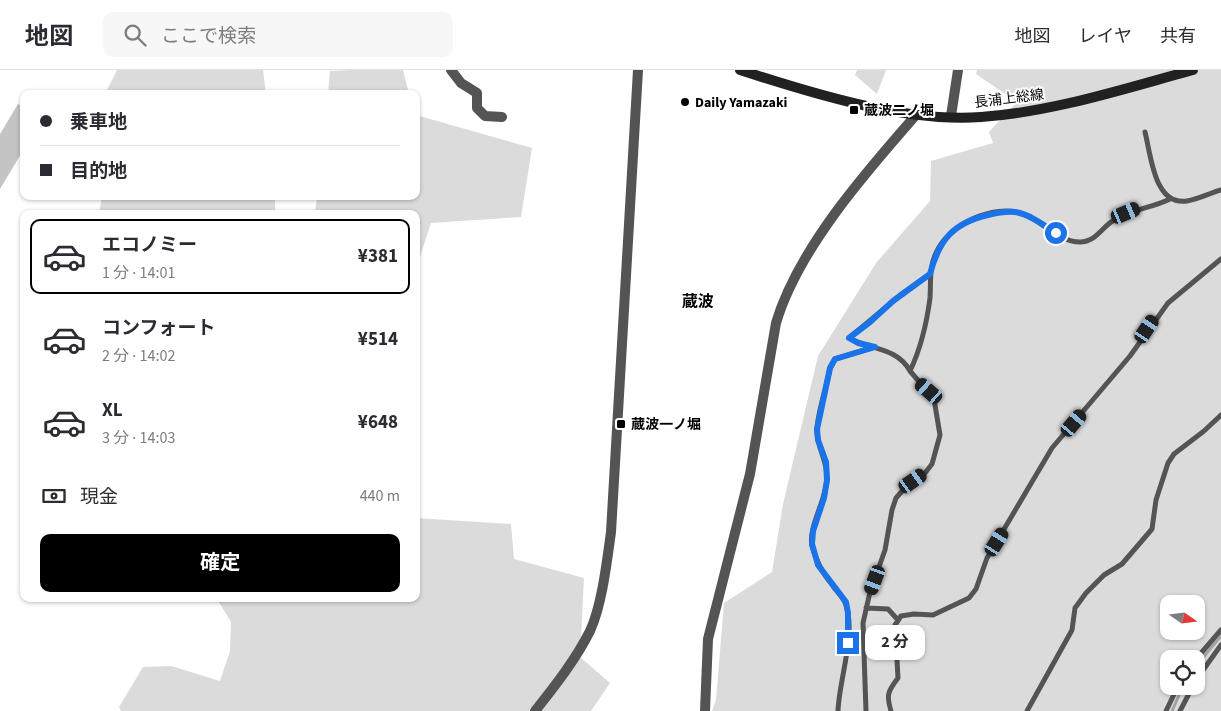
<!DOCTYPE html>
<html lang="ja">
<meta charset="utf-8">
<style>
body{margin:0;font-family:"Source Sans 3","Noto Sans JP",sans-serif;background:#f7f7f7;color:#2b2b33;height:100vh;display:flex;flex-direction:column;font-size:19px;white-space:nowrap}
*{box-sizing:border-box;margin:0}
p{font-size:16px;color:#7c7c81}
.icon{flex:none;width:28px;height:28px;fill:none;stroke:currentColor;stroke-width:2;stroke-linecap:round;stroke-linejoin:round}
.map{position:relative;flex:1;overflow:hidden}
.sheet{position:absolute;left:20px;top:140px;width:400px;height:392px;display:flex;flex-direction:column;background:#fff;border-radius:10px;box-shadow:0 1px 4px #0004}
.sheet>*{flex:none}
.top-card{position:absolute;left:20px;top:20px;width:400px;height:110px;border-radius:10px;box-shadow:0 1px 4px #0004;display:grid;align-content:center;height:110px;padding:0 20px;background:#fff}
.needle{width:32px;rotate:104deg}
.controls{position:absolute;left:1160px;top:525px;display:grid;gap:10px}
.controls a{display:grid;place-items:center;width:45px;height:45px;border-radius:10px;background:#fff;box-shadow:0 1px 4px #0004;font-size:25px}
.end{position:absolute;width:22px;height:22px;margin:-11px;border:6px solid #1a73e8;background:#fff;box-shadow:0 0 0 2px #fff}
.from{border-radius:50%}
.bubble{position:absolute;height:35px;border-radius:10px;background:#fff;box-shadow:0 1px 4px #0004;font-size:16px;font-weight:700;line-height:35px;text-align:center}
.car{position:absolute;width:15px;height:30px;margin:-15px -8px;border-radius:6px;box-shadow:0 0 4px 1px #0007;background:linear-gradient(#222 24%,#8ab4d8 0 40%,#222 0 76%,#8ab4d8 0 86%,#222 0)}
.top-card b{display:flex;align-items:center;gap:18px;height:48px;font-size:19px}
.top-card b+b{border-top:1px solid #e1e1e2}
.top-card i{width:12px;height:12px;background:#2b2b33}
ul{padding:9px 0 0;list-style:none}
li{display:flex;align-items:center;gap:15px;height:75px;margin:0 10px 8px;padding:0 10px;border:2px solid transparent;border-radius:10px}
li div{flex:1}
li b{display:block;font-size:19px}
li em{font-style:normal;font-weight:700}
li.selected{border-color:#000}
li>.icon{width:45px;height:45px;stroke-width:1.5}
.pay{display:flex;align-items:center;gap:12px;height:55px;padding:0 20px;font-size:19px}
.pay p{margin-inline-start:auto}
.primary-button{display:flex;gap:10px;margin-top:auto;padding:10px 20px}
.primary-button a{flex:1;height:58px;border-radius:10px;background:#000;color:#fff;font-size:20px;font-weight:700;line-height:58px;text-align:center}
header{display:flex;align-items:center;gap:30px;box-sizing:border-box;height:70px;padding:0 25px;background:#fff;border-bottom:1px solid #e1e1e2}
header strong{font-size:24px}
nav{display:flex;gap:28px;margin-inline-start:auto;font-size:18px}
.search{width:350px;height:45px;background:#f7f7f7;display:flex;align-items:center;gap:12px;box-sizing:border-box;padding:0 18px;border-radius:10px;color:#7c7c81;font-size:19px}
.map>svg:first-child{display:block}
</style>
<header>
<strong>地図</strong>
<div class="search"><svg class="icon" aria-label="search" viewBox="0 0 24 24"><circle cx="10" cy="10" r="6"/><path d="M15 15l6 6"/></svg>ここで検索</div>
<nav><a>地図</a><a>レイヤ</a><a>共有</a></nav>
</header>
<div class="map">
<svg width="1221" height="641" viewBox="0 0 1221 641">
<rect width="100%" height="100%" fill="#fff"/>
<path fill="#dbdbdb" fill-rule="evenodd" d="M 117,0 L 263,0 L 266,24 L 105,24 Z
M 351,0 L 403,0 L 409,24 L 328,24 L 330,1 Z
M 857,0 L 886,0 L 877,24 L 855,5 Z
M 977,0 L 1221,0 L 1221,641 L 712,641 L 716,630 L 724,533 L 772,502 L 783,434 L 818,286 L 876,193 L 930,131 L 931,91 L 993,73 L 989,62 L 1017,32 L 976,4 ZM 1169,534 L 1196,534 L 1196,561 L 1169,561 ZM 1169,589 L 1196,589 L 1196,616 L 1169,616 Z
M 416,45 L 532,78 L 521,147 L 431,153 L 416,199 L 416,144 L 315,144 L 317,126 L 416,126 Z
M 102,126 L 275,126 L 275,144 L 99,144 Z
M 416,448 L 511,454 L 514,489 L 584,508 L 580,587 L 610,613 L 591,641 L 121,641 L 119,637 L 143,597 L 171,596 L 220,611 L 230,581 L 231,552 L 217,529 L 416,529 Z"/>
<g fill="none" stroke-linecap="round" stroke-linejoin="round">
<path stroke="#a2a2a2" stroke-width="3" d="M 1196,596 L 1221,566
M 1172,641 L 1183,616"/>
</g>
<path fill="#c4c4c4" d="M 18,34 L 24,38 L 24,79 L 0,119 L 0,64 Z"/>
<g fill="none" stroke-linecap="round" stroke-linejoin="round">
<path stroke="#545454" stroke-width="5" d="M 1145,62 C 1151,85 1154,136 1187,131 C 1199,129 1210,123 1221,120
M 910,301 C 897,277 870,280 849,268 L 903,223 L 930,204
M 866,538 L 888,539 L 898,550
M 1196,589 L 1221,560
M 1196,610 L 1221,575
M 838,641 C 839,610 856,565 846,535 C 844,528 837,522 833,516 C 823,504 816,491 812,476 C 808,457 826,431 827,409 C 828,392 817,378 817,361 C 817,343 827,317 830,298 L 835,289 L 875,277
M 866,641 L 863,553 L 870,522 L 885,480 L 892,440 L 896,428 L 904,419 L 925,403 L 932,394 L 940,365 L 934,329 L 910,301 C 920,280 927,251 930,228 C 931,212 929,197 936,183 C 948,155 993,133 1023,144 C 1042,151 1059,172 1080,172 C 1096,172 1102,157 1114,150 C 1132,139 1152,138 1170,129
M 891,641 C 886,625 888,621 898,608 L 895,555 L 901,546 L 914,544 L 933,545 L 969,528 L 976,519 L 987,488 L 1052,378 L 1130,286 L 1168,233 L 1221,189
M 1027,641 L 1072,560 L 1075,538 L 1086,523 L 1104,505 L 1122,494 L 1152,459 L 1156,430 L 1168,393 L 1174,384 L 1204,361 L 1221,345
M 1166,641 L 1178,616
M 1180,641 L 1193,616"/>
<path stroke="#545454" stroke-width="10" d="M 451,0 L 461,13 L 477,23 L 477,38 L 485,46 L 502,47
M 951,46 L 958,0
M 705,641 L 708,569 L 750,404 L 776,253 C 798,179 866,102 916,45"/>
<path stroke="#545454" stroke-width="10" d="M 535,641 C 555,616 576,589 590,561 C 602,535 607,491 611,462 L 638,0"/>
<path stroke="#212121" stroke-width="10" d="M 740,0 C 811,23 907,53 981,47 C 1053,42 1123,19 1193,0"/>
</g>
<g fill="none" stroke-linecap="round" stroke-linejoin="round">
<path stroke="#1a73e8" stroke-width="6" d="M 848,573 L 848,543 L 846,532 L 818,495 L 812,474 L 813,461 L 824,428 L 827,410 L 826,392 L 818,370 L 817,359 L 830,298 L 835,289 L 875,277 L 858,273 L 849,268 L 870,252 L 893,231 L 930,204 C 939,170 953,153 988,145 C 996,143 1007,141 1015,142 C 1029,144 1044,155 1056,163"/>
</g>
<g fill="#000" stroke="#fff" stroke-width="2">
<circle cx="685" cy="32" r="5"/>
<rect x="849" y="35" width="10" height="10" rx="2.5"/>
<rect x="616" y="349" width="10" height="10" rx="2.5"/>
</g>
<g text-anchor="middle" stroke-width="4" stroke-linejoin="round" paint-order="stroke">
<g font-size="14" fill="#000" stroke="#fff">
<text transform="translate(1009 28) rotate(-7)" y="5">長浦上総線</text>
</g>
<g font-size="14" font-weight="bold" fill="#000" stroke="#fff" text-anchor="start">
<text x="695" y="37">Daily Yamazaki</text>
<text x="864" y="45">蔵波二ノ堀</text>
<text x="631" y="359">蔵波一ノ堀</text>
</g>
<g font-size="16" font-weight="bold" fill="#000" stroke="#fff">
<text x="698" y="237">蔵波</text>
</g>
</g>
</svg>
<div class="controls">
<a><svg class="needle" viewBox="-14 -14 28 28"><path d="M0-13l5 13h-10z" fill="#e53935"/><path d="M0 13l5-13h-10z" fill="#7c7c81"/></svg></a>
<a><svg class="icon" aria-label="locate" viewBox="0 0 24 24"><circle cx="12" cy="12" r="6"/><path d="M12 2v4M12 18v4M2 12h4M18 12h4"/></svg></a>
</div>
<i class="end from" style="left:1056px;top:163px"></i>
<i class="end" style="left:848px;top:573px"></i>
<div class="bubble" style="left:865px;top:555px;width:60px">2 分</div>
<i class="car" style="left:1126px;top:143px;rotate:67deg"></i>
<i class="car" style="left:1147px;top:259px;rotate:34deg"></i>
<i class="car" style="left:929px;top:321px;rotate:311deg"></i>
<i class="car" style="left:1074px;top:353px;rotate:40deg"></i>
<i class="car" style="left:913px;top:411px;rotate:55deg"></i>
<i class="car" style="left:997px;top:472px;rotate:32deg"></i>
<i class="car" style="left:875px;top:510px;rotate:200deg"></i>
<div class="top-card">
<b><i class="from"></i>乗車地</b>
<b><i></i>目的地</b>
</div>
<section class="sheet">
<ul>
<li class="selected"><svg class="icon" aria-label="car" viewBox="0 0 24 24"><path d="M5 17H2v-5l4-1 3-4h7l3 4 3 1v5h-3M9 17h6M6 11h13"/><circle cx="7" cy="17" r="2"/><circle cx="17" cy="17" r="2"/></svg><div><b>エコノミー</b><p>1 分 · 14:01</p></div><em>¥381</em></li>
<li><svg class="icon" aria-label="car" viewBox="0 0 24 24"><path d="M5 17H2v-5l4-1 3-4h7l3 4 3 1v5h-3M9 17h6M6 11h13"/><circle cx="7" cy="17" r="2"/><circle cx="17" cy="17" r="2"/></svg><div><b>コンフォート</b><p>2 分 · 14:02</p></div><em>¥514</em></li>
<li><svg class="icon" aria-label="car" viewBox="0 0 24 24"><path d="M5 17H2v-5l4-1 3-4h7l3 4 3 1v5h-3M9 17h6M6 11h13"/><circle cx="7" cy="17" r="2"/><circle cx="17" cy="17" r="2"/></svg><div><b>XL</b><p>3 分 · 14:03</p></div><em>¥648</em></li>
</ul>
<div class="pay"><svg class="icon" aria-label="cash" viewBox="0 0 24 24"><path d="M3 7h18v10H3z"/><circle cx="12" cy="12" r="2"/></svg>現金<p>440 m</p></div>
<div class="primary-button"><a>確定</a></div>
</section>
</div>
